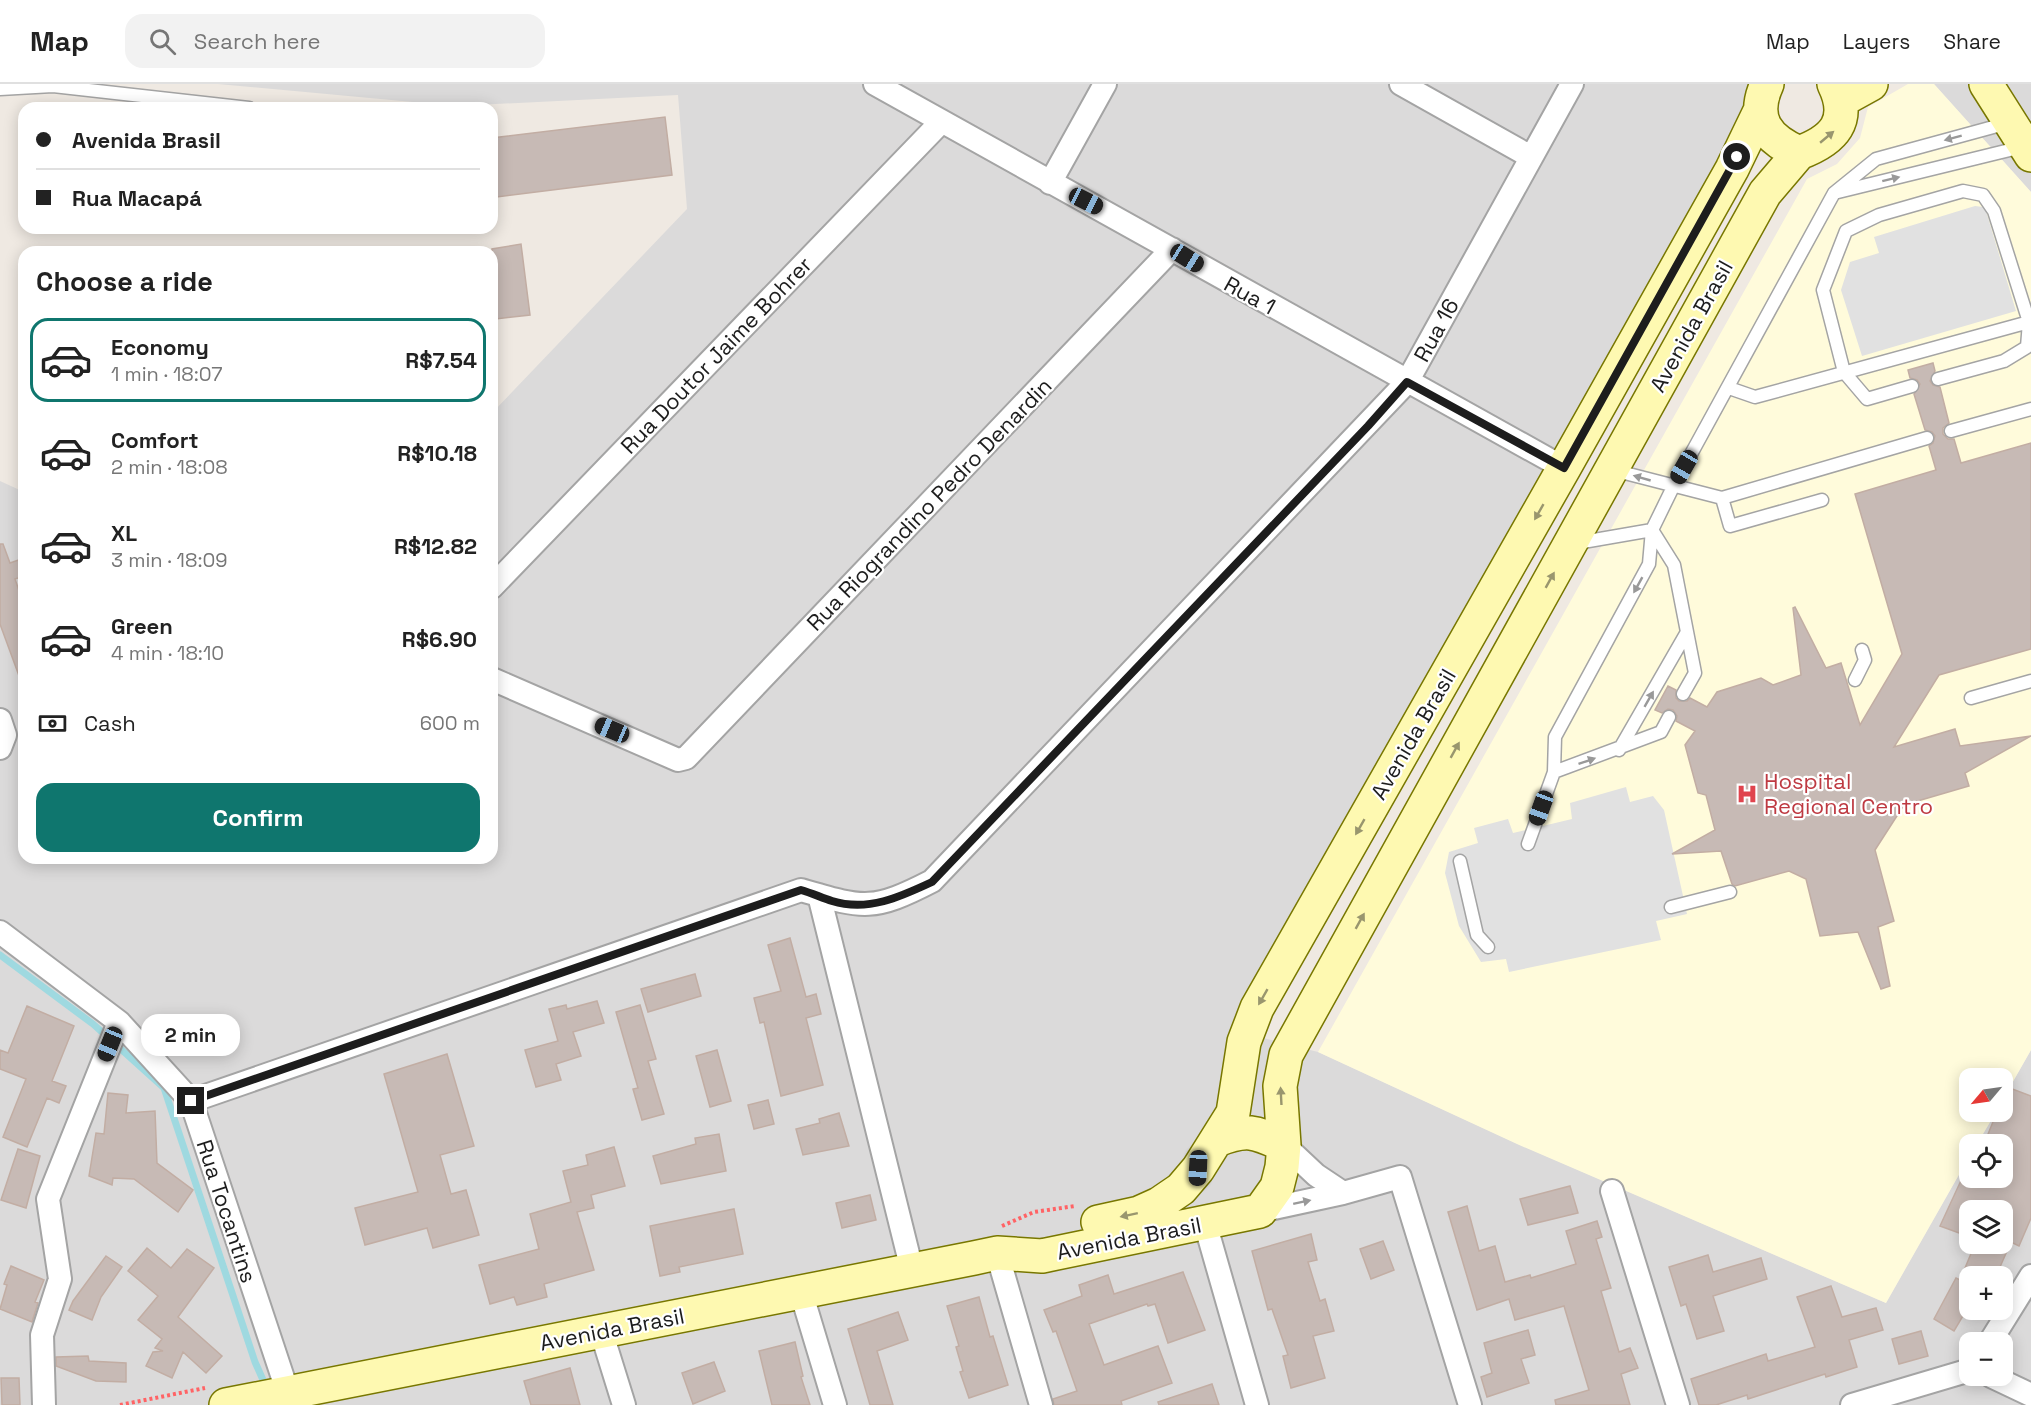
<!DOCTYPE html>
<meta charset="utf-8">
<style>
body{margin:0;font-family:"Space Grotesk",sans-serif;background:#f2f2f2;color:#222;height:100vh;display:flex;flex-direction:column;font-size:22px;white-space:nowrap}
*{box-sizing:border-box;margin:0}
p{font-size:20px;color:#767676}
.icon{flex:none;width:33px;height:33px;fill:none;stroke:currentColor;stroke-width:2;stroke-linecap:round;stroke-linejoin:round}
.map{position:relative;flex:1;overflow:hidden}
.panel{position:absolute;left:18px;top:162px;width:480px;height:618px;display:flex;flex-direction:column;background:#fff;border-radius:18px;box-shadow:0 3px 15px #0003}
.panel>*{flex:none}
.top-card{position:absolute;left:18px;top:18px;width:480px;height:132px;border-radius:18px;box-shadow:0 3px 15px #0003;display:grid;align-content:center;height:132px;padding:0 18px;background:#fff}
.needle{width:39px;rotate:241deg}
.tools{position:absolute;left:1959px;top:984px;display:grid;gap:12px}
.tools a{display:grid;place-items:center;width:54px;height:54px;border-radius:12px;background:#fff;box-shadow:0 3px 15px #0003;font-size:30px}
.end{position:absolute;width:27px;height:27px;margin:-14px;border:8px solid #1d1d1d;background:#fff;box-shadow:0 0 0 3px #fff}
.from{border-radius:50%}
.bubble{position:absolute;height:42px;border-radius:18px;background:#fff;box-shadow:0 3px 15px #0003;font-size:20px;font-weight:700;line-height:42px;text-align:center}
.car{position:absolute;width:18px;height:36px;margin:-18px -9px;border-radius:8px;box-shadow:0 0 4px 2px #0007;background:linear-gradient(#222 24%,#8ab4d8 0 40%,#222 0 76%,#8ab4d8 0 86%,#222 0)}
.top-card b{display:flex;align-items:center;gap:21px;height:57px;font-size:22px}
.top-card b+b{border-top:2px solid #e0e0e0}
.top-card i{width:15px;height:15px;background:#222}
ul{padding:0;list-style:none}
li{display:flex;align-items:center;gap:18px;height:84px;margin:0 12px 9px;padding:0 6px;border:3px solid transparent;border-radius:18px}
li div{flex:1}
li b{display:block;font-size:22px}
li em{font-style:normal;font-weight:700}
li.active{border-color:#0f766e}
li>.icon{width:54px;height:54px;stroke-width:1.5}
h2{padding:0 18px;font-size:27px;line-height:72px}
.pay{display:flex;align-items:center;gap:15px;height:66px;padding:0 18px;font-size:22px}
.pay p{margin-inline-start:auto}
.cta{display:flex;gap:12px;margin-top:auto;padding:12px 18px}
.cta a{flex:1;height:69px;border-radius:18px;background:#0f766e;color:#fff;font-size:24px;font-weight:700;line-height:69px;text-align:center}
header{display:flex;align-items:center;gap:36px;box-sizing:border-box;height:84px;padding:0 30px;background:#fff;border-bottom:2px solid #e0e0e0}
header strong{font-size:28px}
nav{display:flex;gap:33px;margin-inline-start:auto;font-size:21px}
.search{width:420px;height:54px;background:#f2f2f2;display:flex;align-items:center;gap:15px;box-sizing:border-box;padding:0 21px;border-radius:18px;color:#767676;font-size:22px}
.map>svg:first-child{display:block}
</style>
<header>
<strong>Map</strong>
<div class="search"><svg class="icon" aria-label="search" viewBox="0 0 24 24"><circle cx="10" cy="10" r="6"/><path d="M15 15l6 6"/></svg>Search here</div>
<nav><a>Map</a><a>Layers</a><a>Share</a></nav>
</header>
<div class="map">
<svg width="2031" height="1321" viewBox="0 0 2031 1321">
<rect width="100%" height="100%" fill="#efe9e2"/>
<path fill="#dbdada" fill-rule="evenodd" d="M 218,0 L 1762,0 L 1236,947 L 1318,968 L 1518,1060 L 1886,1219 L 1969,1073 L 1970,1094 L 2002,1094 L 2002,1060 L 1977,1060 L 1996,1028 L 2002,1028 L 2003,1015 L 2031,966 L 2031,1321 L 0,1321 L 0,397 L 24,408 L 24,774 L 492,774 L 492,329 L 687,125 L 678,11 L 456,22 ZM 1970,1126 L 2002,1126 L 2002,1160 L 1970,1160 ZM 1970,1192 L 2002,1192 L 2002,1226 L 1970,1226 ZM 1970,1258 L 2002,1258 L 2002,1292 L 1970,1292 Z
M 1934,0 L 2031,0 L 2031,108 Z"/>
<path fill="#fffbdb" d="M 1908,0 L 1934,0 L 2031,108 L 2031,966 L 2003,1015 L 2002,994 L 1970,994 L 1970,1028 L 1996,1028 L 1977,1060 L 1970,1060 L 1969,1073 L 1886,1219 L 1517,1060 L 1318,968 L 1807,95 L 1837,80 L 1860,54 L 1868,23 Z"/>
<path fill="#e1e1e1" d="M 1975,122 L 1983,123 L 1986,127 L 2016,227 L 1862,272 L 1841,206 L 1850,178 L 1879,169 L 1874,153 Z
M 1626,703 L 1630,718 L 1653,712 L 1664,726 L 1687,830 L 1656,837 L 1661,856 L 1509,888 L 1506,875 L 1481,878 L 1459,842 L 1445,789 L 1449,768 L 1478,759 L 1474,744 L 1508,735 L 1513,749 L 1572,735 L 1570,719 Z"/>
<g fill="none" stroke-linecap="round" stroke-linejoin="round">
<path stroke="#9fd9e0" stroke-width="7" d="M 0,871 L 93,940 L 164,1004 L 255,1278 L 267,1305"/>
</g>
<path fill="#c7bab5" stroke="#c2ada3" stroke-width="1.5" d="M 665,33 L 672,91 L 497,113 L 492,54 Z
M 521,160 L 530,231 L 496,235 L 492,165 Z
M 1933,279 L 1935,287 L 1930,297 L 1933,301 L 1940,303 L 1949,339 L 1943,344 L 1943,350 L 1948,355 L 1954,355 L 1961,379 L 2031,359 L 2031,565 L 1939,591 L 1894,663 L 1955,645 L 1960,662 L 2031,652 L 1965,689 L 1969,702 L 1904,721 L 1875,766 L 1894,837 L 1878,843 L 1890,902 L 1881,905 L 1858,848 L 1820,852 L 1806,795 L 1789,787 L 1735,802 L 1732,800 L 1721,767 L 1672,770 L 1715,746 L 1706,711 L 1698,709 L 1685,661 L 1695,647 L 1676,637 L 1677,632 L 1673,626 L 1668,625 L 1662,629 L 1655,626 L 1668,602 L 1676,606 L 1676,614 L 1679,617 L 1687,617 L 1690,614 L 1707,623 L 1717,608 L 1761,594 L 1773,601 L 1801,591 L 1793,524 L 1795,523 L 1826,584 L 1841,579 L 1860,641 L 1902,570 L 1855,410 L 1936,386 L 1929,362 L 1933,359 L 1935,352 L 1932,348 L 1925,346 L 1914,310 L 1920,300 L 1917,296 L 1910,294 L 1908,286 Z
M 0,460 L 3,460 L 10,479 L 24,474 L 24,492 L 15,495 L 24,521 L 24,600 L 22,600 L 0,540 Z
M 790,854 L 806,913 L 816,910 L 821,930 L 806,934 L 823,1001 L 781,1012 L 764,938 L 760,939 L 754,914 L 781,907 L 768,861 Z
M 695,890 L 701,912 L 648,928 L 641,905 Z
M 597,917 L 604,939 L 573,948 L 581,972 L 556,980 L 561,996 L 536,1003 L 525,966 L 558,957 L 549,925 L 566,921 L 567,925 Z
M 640,921 L 656,975 L 648,977 L 664,1030 L 642,1036 L 633,1005 L 638,1004 L 616,928 Z
M 27,922 L 74,942 L 52,997 L 66,1002 L 59,1019 L 47,1014 L 27,1063 L 3,1053 L 26,995 L 0,985 L 0,966 L 8,969 Z
M 717,966 L 731,1017 L 710,1023 L 696,972 Z
M 447,970 L 474,1062 L 440,1071 L 451,1110 L 466,1106 L 479,1151 L 433,1164 L 427,1144 L 365,1161 L 355,1124 L 418,1108 L 384,990 Z
M 2007,1003 L 2031,1012 L 2031,1134 L 2019,1162 L 2011,1158 L 1996,1192 L 1970,1192 L 1970,1226 L 1979,1226 L 1977,1230 L 1967,1225 L 1954,1247 L 1934,1235 L 1956,1194 L 1960,1196 L 1975,1160 L 2002,1160 L 2002,1126 L 1970,1126 L 1970,1153 L 1940,1142 L 1970,1077 L 1970,1099 L 1972,1094 L 2002,1094 L 2002,1060 L 1984,1060 L 1997,1028 L 2002,1028 L 2002,1013 Z
M 108,1009 L 128,1011 L 126,1029 L 155,1027 L 157,1079 L 193,1106 L 178,1128 L 134,1095 L 113,1094 L 112,1101 L 89,1092 L 96,1049 L 104,1050 Z
M 768,1016 L 774,1040 L 754,1045 L 748,1021 Z
M 839,1029 L 849,1062 L 803,1071 L 796,1045 L 820,1039 L 819,1035 Z
M 719,1050 L 726,1087 L 661,1100 L 653,1072 L 696,1060 L 695,1054 Z
M 614,1063 L 625,1102 L 591,1111 L 594,1124 L 577,1128 L 594,1186 L 544,1200 L 547,1213 L 517,1221 L 514,1213 L 490,1220 L 479,1181 L 539,1165 L 530,1130 L 571,1118 L 563,1087 L 588,1081 L 586,1071 Z
M 18,1065 L 40,1072 L 26,1124 L 1,1116 Z
M 1570,1102 L 1578,1129 L 1528,1141 L 1520,1115 Z
M 870,1111 L 876,1136 L 842,1144 L 836,1119 Z
M 1467,1122 L 1479,1167 L 1495,1162 L 1505,1198 L 1530,1191 L 1531,1194 L 1576,1180 L 1566,1147 L 1597,1137 L 1602,1153 L 1596,1155 L 1611,1204 L 1601,1207 L 1619,1268 L 1630,1264 L 1638,1284 L 1621,1290 L 1630,1321 L 1556,1321 L 1555,1316 L 1589,1306 L 1564,1222 L 1515,1236 L 1509,1215 L 1477,1226 L 1448,1128 Z
M 734,1125 L 743,1170 L 679,1183 L 680,1188 L 660,1192 L 650,1142 Z
M 1311,1150 L 1317,1176 L 1308,1178 L 1320,1217 L 1325,1215 L 1334,1247 L 1313,1252 L 1325,1294 L 1291,1304 L 1283,1272 L 1288,1271 L 1272,1225 L 1268,1226 L 1252,1167 Z
M 1383,1157 L 1394,1186 L 1371,1195 L 1360,1165 Z
M 147,1164 L 171,1184 L 187,1165 L 214,1184 L 178,1233 L 222,1272 L 206,1289 L 183,1268 L 172,1294 L 146,1282 L 153,1268 L 163,1267 L 155,1264 L 162,1255 L 138,1236 L 158,1212 L 128,1187 Z
M 1708,1171 L 1713,1188 L 1761,1174 L 1767,1195 L 1713,1212 L 1724,1247 L 1697,1255 L 1686,1220 L 1681,1222 L 1669,1183 Z
M 106,1172 L 122,1183 L 101,1213 L 92,1236 L 69,1226 L 73,1217 Z
M 11,1182 L 44,1196 L 35,1218 L 38,1219 L 32,1238 L 0,1225 L 7,1201 L 4,1200 Z
M 1183,1188 L 1205,1246 L 1168,1259 L 1155,1220 L 1148,1222 L 1147,1220 L 1089,1240 L 1104,1281 L 1158,1262 L 1172,1299 L 1121,1317 L 1122,1321 L 1054,1321 L 1053,1315 L 1077,1307 L 1056,1247 L 1053,1248 L 1044,1226 L 1082,1212 L 1079,1201 L 1108,1191 L 1114,1210 Z
M 1831,1202 L 1842,1233 L 1876,1224 L 1883,1246 L 1849,1256 L 1857,1283 L 1826,1293 L 1825,1290 L 1748,1315 L 1747,1311 L 1716,1321 L 1699,1321 L 1691,1295 L 1766,1270 L 1768,1277 L 1815,1263 L 1797,1213 Z
M 979,1213 L 990,1253 L 993,1252 L 1008,1301 L 969,1314 L 960,1288 L 963,1287 L 956,1263 L 959,1262 L 947,1222 Z
M 898,1228 L 908,1256 L 877,1267 L 893,1321 L 870,1321 L 848,1245 Z
M 1528,1246 L 1535,1271 L 1521,1275 L 1529,1299 L 1487,1313 L 1481,1293 L 1492,1289 L 1484,1259 Z
M 1921,1247 L 1928,1272 L 1899,1280 L 1892,1255 Z
M 795,1258 L 803,1292 L 801,1293 L 810,1321 L 772,1321 L 759,1267 Z
M 88,1272 L 89,1277 L 126,1279 L 126,1298 L 96,1297 L 56,1282 L 56,1273 Z
M 714,1278 L 725,1307 L 693,1320 L 682,1289 Z
M 570,1284 L 580,1321 L 531,1321 L 524,1297 Z
M 1,1294 L 19,1294 L 20,1321 L 2,1321 Z
M 1212,1300 L 1219,1321 L 1159,1321 L 1158,1318 Z"/>
<g fill="none" stroke-linecap="round" stroke-linejoin="round">
<defs>
<path id="lane" d="M 0,5 L 53,2 L 249,24
M 1838,108 L 2022,63
M 1912,302 L 1867,315 L 1844,288 L 1823,206 L 1846,147 L 1879,131 L 1963,107 L 1983,111 L 1994,127 L 2029,238 L 2027,263 L 2004,277 L 1938,295
M 1729,304 L 1755,313 L 2029,238
M 1951,347 L 2031,325
M 1613,386 L 1722,414 L 1927,354
M 1722,414 L 1730,442 L 1822,416
M 1652,446 L 1674,481 L 1695,589 L 1683,610
M 1577,459 L 1652,446
M 1855,596 L 1865,576 L 1862,566
M 1971,614 L 2031,597
M 1619,666 L 1687,548
M 1554,688 L 1661,648 L 1669,633
M 1528,760 L 1554,688 L 1555,653 L 1649,480 L 1652,446 L 1673,403 L 1834,109 L 1876,75 L 2008,39
M 1460,777 L 1477,851 L 1488,863
M 1671,823 L 1730,808"/>
<path id="street" d="M 875,0 L 1564,384
M 1401,0 L 1531,73
M 1050,99 L 1105,0
M 492,503 L 941,38
M 492,595 L 678,676 L 686,674 L 1172,165
M 0,636 L 5,651 L 0,664
M 819,811 L 912,1186
M 0,848 L 119,938 L 191,1017 L 288,1309
M 191,1017 L 801,806 C 863,824 872,828 932,797 L 1407,298 L 1572,0
M 1284,1061 L 1316,1091 L 1343,1109
M 1612,1107 L 1678,1321
M 1260,1127 L 1343,1109 L 1400,1093 L 1470,1321
M 1205,1139 L 1257,1321
M 997,1169 L 1041,1321
M 801,1208 L 835,1321
M 601,1247 L 624,1321
M 1990,1258 L 2031,1192
M 1991,1292 L 2031,1311
M 44,1321 L 42,1251 L 60,1195 L 48,1115 L 119,938
M 1852,1321 L 1970,1286"/>
<path id="secondary" d="M 1767,0 C 1751,35 1767,55 1799,69 C 1834,56 1852,37 1834,0
M 1986,0 L 2031,71
M 1842,16 L 1871,0
M 1217,1056 C 1248,1044 1255,1048 1284,1061
M 1098,1138 L 1139,1129 L 1159,1120 L 1181,1105 L 1198,1085 L 1233,1029 L 1244,958 L 1257,924 L 1564,384 L 1732,85 L 1760,27
M 226,1321 L 974,1174 L 997,1169 L 1042,1172 L 1260,1127 L 1277,1103 L 1282,1083 L 1284,1061 L 1280,1002 L 1286,971 L 1765,109 L 1799,69"/>
</defs>
<use href="#lane" stroke="#a4a4a4" stroke-width="15"/>
<use href="#street" stroke="#a4a4a4" stroke-width="26"/>
<use href="#secondary" stroke="#787700" stroke-width="36"/>
<path stroke="#ff6365" stroke-width="4" stroke-dasharray="3 3" stroke-linecap="butt" d="M 1002,1142 L 1034,1128 L 1075,1122
M 120,1321 L 205,1304"/>
<use href="#lane" stroke="#fff" stroke-width="12"/>
<use href="#street" stroke="#fff" stroke-width="22"/>
<use href="#secondary" stroke="#fef9b1" stroke-width="33"/>
</g>
<defs><path id="oneway-solid" d="M-6-.8H1V-3.2L6.5 0L1 3.2V.8H-6Z" transform="scale(1.5)"/></defs>
<g fill="#99966e">
<use href="#oneway-solid" transform="translate(1827 53) rotate(-40)"/>
<use href="#oneway-solid" transform="translate(1539 428) rotate(120)"/>
<use href="#oneway-solid" transform="translate(1550 496) rotate(-61)"/>
<use href="#oneway-solid" transform="translate(1455 666) rotate(-61)"/>
<use href="#oneway-solid" transform="translate(1360 743) rotate(120)"/>
<use href="#oneway-solid" transform="translate(1360 837) rotate(-61)"/>
<use href="#oneway-solid" transform="translate(1263 913) rotate(120)"/>
<use href="#oneway-solid" transform="translate(1281 1012) rotate(-93)"/>
<use href="#oneway-solid" transform="translate(1129 1131) rotate(168)"/>
</g>
<g fill="#999">
<use href="#oneway-solid" transform="translate(1953 54) rotate(165)"/>
<use href="#oneway-solid" transform="translate(1891 95) rotate(-14)"/>
<use href="#oneway-solid" transform="translate(1642 394) rotate(-164)"/>
<use href="#oneway-solid" transform="translate(1638 501) rotate(119)"/>
<use href="#oneway-solid" transform="translate(1649 615) rotate(-60)"/>
<use href="#oneway-solid" transform="translate(1587 677) rotate(-19)"/>
<use href="#oneway-solid" transform="translate(1302 1118) rotate(-12)"/>
</g>
<g fill="none" stroke-linecap="round" stroke-linejoin="round">
<path stroke="#1d1d1d" stroke-width="8" d="M 191,1017 L 801,806 C 812,809 822,814 832,817 C 868,828 900,813 932,798 L 1368,342 L 1407,298 L 1564,384 L 1737,73"/>
</g>
<defs>
<symbol id="hospital-bare" viewBox="-9 -9 18 18"><path d="M-5-5h3v3.5h4V-5h3V5h-3V1.5h-4V5h-3Z" fill="#e0444e" stroke="#fff" stroke-width="2.5" paint-order="stroke"/></symbol>
</defs>
<g fill-rule="evenodd">
<use href="#hospital-bare" x="1732" y="695" width="30" height="30"/>
</g>
<g text-anchor="middle" stroke-width="4.5" stroke-linejoin="round" paint-order="stroke">
<g font-size="22" fill="#1d1d1d" stroke="#fff">
<text transform="translate(1250 211) rotate(29)" y="8">Rua 1</text>
<text transform="translate(1691 242) rotate(-61)" y="8">Avenida Brasil</text>
<text transform="translate(1436 246) rotate(-61)" y="8">Rua 16</text>
<text transform="translate(716 271) rotate(-46)" y="8">Rua Doutor Jaime Bohrer</text>
<text transform="translate(929 420) rotate(-46)" y="8">Rua Riograndino Pedro Denardin</text>
<text transform="translate(1413 650) rotate(-60)" y="8">Avenida Brasil</text>
<text transform="translate(227 1127) rotate(72)" y="8">Rua Tocantins</text>
<text transform="translate(1129 1154) rotate(-11)" y="8">Avenida Brasil</text>
<text transform="translate(612 1245) rotate(-11)" y="8">Avenida Brasil</text>
</g>
<g font-size="22" fill="#be3a42" stroke="#fff" text-anchor="start">
<text x="1764" y="705">Hospital<tspan x="1764" dy="25">Regional Centro</tspan></text>
</g>
</g>
</svg>
<div class="tools">
<a><svg class="needle" viewBox="-14 -14 28 28"><path d="M0-13l5 13h-10z" fill="#e53935"/><path d="M0 13l5-13h-10z" fill="#767676"/></svg></a>
<a><svg class="icon" aria-label="locate" viewBox="0 0 24 24"><circle cx="12" cy="12" r="6"/><path d="M12 2v4M12 18v4M2 12h4M18 12h4"/></svg></a>
<a><svg class="icon" aria-label="layers" viewBox="0 0 24 24"><path d="M12 4l9 5-9 5-9-5zM3 14l9 5 9-5"/></svg></a>
<a>+</a>
<a>−</a>
</div>
<i class="end from" style="left:1737px;top:73px"></i>
<i class="end" style="left:191px;top:1017px"></i>
<div class="bubble" style="left:141px;top:930px;width:99px">2 min</div>
<i class="car" style="left:1086px;top:117px;rotate:117deg"></i>
<i class="car" style="left:1187px;top:174px;rotate:122deg"></i>
<i class="car" style="left:1684px;top:383px;rotate:210deg"></i>
<i class="car" style="left:612px;top:646px;rotate:293deg"></i>
<i class="car" style="left:1541px;top:724px;rotate:200deg"></i>
<i class="car" style="left:110px;top:960px;rotate:202deg"></i>
<i class="car" style="left:1198px;top:1084px;rotate:183deg"></i>
<div class="top-card">
<b><i class="from"></i>Avenida Brasil</b>
<b><i></i>Rua Macapá</b>
</div>
<section class="panel">
<h2>Choose a ride</h2>
<ul>
<li class="active"><svg class="icon" aria-label="car" viewBox="0 0 24 24"><path d="M5 17H2v-5l4-1 3-4h7l3 4 3 1v5h-3M9 17h6M6 11h13"/><circle cx="7" cy="17" r="2"/><circle cx="17" cy="17" r="2"/></svg><div><b>Economy</b><p>1 min · 18:07</p></div><em>R$7.54</em></li>
<li><svg class="icon" aria-label="car" viewBox="0 0 24 24"><path d="M5 17H2v-5l4-1 3-4h7l3 4 3 1v5h-3M9 17h6M6 11h13"/><circle cx="7" cy="17" r="2"/><circle cx="17" cy="17" r="2"/></svg><div><b>Comfort</b><p>2 min · 18:08</p></div><em>R$10.18</em></li>
<li><svg class="icon" aria-label="car" viewBox="0 0 24 24"><path d="M5 17H2v-5l4-1 3-4h7l3 4 3 1v5h-3M9 17h6M6 11h13"/><circle cx="7" cy="17" r="2"/><circle cx="17" cy="17" r="2"/></svg><div><b>XL</b><p>3 min · 18:09</p></div><em>R$12.82</em></li>
<li><svg class="icon" aria-label="car" viewBox="0 0 24 24"><path d="M5 17H2v-5l4-1 3-4h7l3 4 3 1v5h-3M9 17h6M6 11h13"/><circle cx="7" cy="17" r="2"/><circle cx="17" cy="17" r="2"/></svg><div><b>Green</b><p>4 min · 18:10</p></div><em>R$6.90</em></li>
</ul>
<div class="pay"><svg class="icon" aria-label="cash" viewBox="0 0 24 24"><path d="M3 7h18v10H3z"/><circle cx="12" cy="12" r="2"/></svg>Cash<p>600 m</p></div>
<div class="cta"><a>Confirm</a></div>
</section>
</div>
